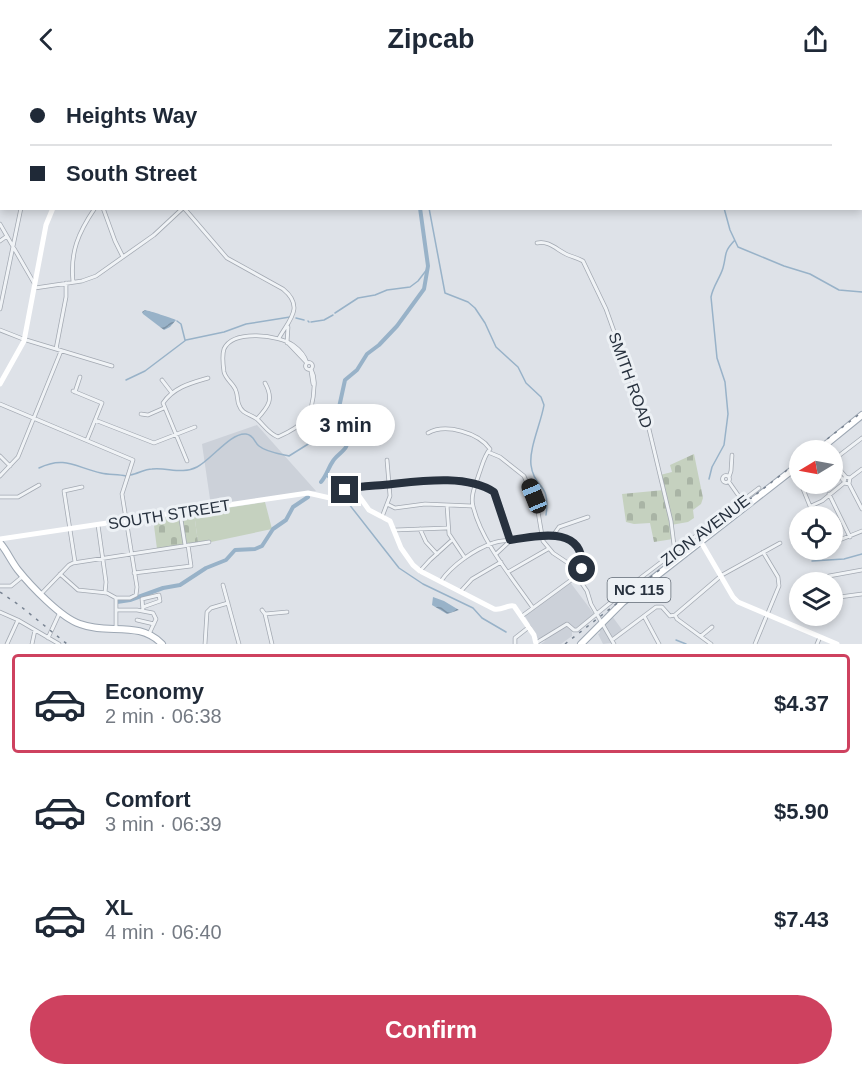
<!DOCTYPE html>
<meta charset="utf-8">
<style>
body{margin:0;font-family:Arial,sans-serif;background:#f6f6f7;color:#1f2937;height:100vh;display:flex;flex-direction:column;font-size:22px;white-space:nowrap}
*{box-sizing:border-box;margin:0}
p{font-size:20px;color:#747a83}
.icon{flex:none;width:33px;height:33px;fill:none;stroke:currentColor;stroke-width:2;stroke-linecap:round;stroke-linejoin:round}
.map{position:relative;height:566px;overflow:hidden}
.sheet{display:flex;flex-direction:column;background:#fff;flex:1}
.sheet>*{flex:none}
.hud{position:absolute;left:0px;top:0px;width:862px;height:132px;box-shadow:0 3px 9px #0003;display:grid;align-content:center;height:132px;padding:0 30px;background:#fff}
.needle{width:39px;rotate:260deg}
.tools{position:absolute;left:789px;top:362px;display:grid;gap:12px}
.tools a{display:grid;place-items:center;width:54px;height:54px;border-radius:50%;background:#fff;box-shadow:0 3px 9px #0003;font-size:30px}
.end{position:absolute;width:27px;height:27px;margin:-14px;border:8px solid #27313e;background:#fff;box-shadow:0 0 0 3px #fff}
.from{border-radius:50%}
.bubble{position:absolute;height:42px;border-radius:21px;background:#fff;box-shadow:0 3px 9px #0003;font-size:20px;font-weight:700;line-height:42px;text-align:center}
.car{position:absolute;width:18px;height:36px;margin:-18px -9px;border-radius:8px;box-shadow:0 0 4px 2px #0007;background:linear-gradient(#222 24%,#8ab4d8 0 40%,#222 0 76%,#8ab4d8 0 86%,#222 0)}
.hud b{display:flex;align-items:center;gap:21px;height:57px;font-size:22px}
.hud b+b{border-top:2px solid #e0e1e3}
.hud i{width:15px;height:15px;background:#1f2937}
ul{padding:10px 0 0;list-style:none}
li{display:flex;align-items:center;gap:18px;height:99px;margin:0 12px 9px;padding:0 18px;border:3px solid transparent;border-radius:6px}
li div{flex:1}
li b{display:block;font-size:22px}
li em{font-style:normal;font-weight:700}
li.selected{border-color:#ce415f}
li>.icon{width:54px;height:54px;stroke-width:1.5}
.action{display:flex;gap:12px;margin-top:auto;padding:12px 30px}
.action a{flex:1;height:69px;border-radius:36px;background:#ce415f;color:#fff;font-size:24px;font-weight:700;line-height:69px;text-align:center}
header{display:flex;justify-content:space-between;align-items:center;height:78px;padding:0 30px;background:#fff;font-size:27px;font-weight:700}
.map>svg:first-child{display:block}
</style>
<header><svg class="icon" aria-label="back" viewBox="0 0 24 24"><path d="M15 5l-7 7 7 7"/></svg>Zipcab<svg class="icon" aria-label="share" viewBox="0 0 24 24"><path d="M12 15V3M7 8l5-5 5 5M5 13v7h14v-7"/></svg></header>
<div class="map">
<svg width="862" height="566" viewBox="0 0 862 566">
<defs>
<pattern id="cemetery-stones" width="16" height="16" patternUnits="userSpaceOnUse" patternTransform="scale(1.5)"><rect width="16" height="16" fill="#c5d1bf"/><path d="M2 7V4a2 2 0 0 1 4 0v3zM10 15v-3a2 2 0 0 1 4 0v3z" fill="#a9b4a5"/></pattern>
<pattern id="water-waves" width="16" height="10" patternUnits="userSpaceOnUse" patternTransform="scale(1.5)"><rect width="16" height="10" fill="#98b2c8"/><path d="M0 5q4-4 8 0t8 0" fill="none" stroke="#7c91a4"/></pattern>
</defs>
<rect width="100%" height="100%" fill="#dee2e8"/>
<path fill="#ccd1d9" d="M 257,347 L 316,413 L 211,428 L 202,366 Z
M 570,504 L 594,536 L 572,553 L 572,558 L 561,566 L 541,566 L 545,563 L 544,560 L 538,561 L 525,538 Z
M 612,538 L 623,553 L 613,560 L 612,565 L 603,566 L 598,556 L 600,555 L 599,552 Z"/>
<path fill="#c5d1bf" d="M 265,424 L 272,451 L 211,464 L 210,462 L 198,464 L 194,435 Z"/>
<path fill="url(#cemetery-stones)" d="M 694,376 L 703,420 L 701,426 L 693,432 L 694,440 L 688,444 L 671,447 L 673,461 L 654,464 L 650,445 L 634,446 L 626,444 L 622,416 L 664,412 L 660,397 L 672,394 L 670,387 Z
M 194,435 L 198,464 L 157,471 L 153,440 Z"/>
<path fill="url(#water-waves)" d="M 145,232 C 150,233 172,240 176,242 L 170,249 L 164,252 L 143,236 L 142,234 Z
M 433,519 L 444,523 L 459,532 L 447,536 L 432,527 Z"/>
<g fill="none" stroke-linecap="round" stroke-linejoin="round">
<path stroke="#98b2c8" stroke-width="1.5" d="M 642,0 L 643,2
M 229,2 L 230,0
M 429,130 L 445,215 L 468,224 L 475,230 L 485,245 L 496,269 L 518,289 L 526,305 L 541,319 L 544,327 C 541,345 529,370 531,387 C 534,411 551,404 546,437
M 724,130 L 730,152 L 738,169 L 784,188 L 810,196 L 839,212 L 862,214
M 335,235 L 358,220 L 375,217 L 387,212 L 410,209 L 418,203 L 428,190
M 296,240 L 304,242
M 177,243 L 181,246 L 185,262
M 308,243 L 309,244
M 311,244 L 324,242 L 333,237
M 126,302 L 145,293 L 186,262 L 224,254 L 246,246 L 290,239
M 39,390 C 65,377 77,390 101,395 C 109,397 118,396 126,398
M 130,397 C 138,396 144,391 152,391 C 167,389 182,397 197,389 C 211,382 231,354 246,356 C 254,357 254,364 259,368 C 266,374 280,376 289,378 L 313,363 L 327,359 L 335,345 L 338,334
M 327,398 L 399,490 L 423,506 L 473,530 L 482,540 L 506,554
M 709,401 L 712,389 L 724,367 L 728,336 L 725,304 L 717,280 L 711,219 C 713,208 720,200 723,190 C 727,176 723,175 734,163
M 812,483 L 844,481 L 862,476
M 676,562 L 686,566"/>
<path stroke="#98b2c8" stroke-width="4" d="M 486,2 L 487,0
M 321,404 C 327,397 328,390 333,383 C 336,378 343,374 346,369 C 353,357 346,343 338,334 L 345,302 L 357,292 L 367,276 L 379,267 L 397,248 L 424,211 L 428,188 L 420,130
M 117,524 L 130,522 L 163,510 L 180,507 L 206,490 L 226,482 L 235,472 L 255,471 L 262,468 L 273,451 L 286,442 L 293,429 L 308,419"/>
<defs>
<path id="street" d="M 91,0 L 93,2
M 142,0 L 145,2
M 316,0 L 316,2
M 6,2 L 6,0
M 79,2 L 80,0
M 157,2 L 158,0
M 0,26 L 2,19
M 0,30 L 2,30
M 0,53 L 2,54
M 103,130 L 115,163 L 123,179
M 184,130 L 227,180 L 283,211 C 305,229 289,242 279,260
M 0,146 L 34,205
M 0,163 L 7,158
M 537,165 C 549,162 558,173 568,177 C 573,179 578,180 583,183 L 606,231 L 649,351 L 671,443 L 675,475
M 73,204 C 70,174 78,155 95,130
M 35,210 L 82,203 L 96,198 L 154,157 L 183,130
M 0,231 L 21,130
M 0,252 L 23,261 L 112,288
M 287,265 L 288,249
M 288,265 L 307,285
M 56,271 L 66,219 L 66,205
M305.5 288a3.5 3.5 0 1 1 7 0a3.5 3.5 0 1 1-7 0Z
M 307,285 C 305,278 300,272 293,267 C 279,257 233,251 224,271 C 222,277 223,287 224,294 C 226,302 234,306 236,313 C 238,318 237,323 239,327 C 242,336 250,336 257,341 C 264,347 268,355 278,359 C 305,347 313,338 314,309 C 315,303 314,297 311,291
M 311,293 L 313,306
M 162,302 L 172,315
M 73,313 L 102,325 L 87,362
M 75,314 L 80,299
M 0,326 L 133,382 L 122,416 L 137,509 L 136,517 L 130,520 L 116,520 L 107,515 L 78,512 L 60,496
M 141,336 L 148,337 L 164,330
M 257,341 C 269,328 274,321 265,305
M 95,342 L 154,365 L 195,349
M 428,355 C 446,345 479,355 490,371 C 484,378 482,388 479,396 C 476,406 470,418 473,428 C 481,463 513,501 533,530
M 488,374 L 500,379 L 524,398 L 537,428 L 543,463 L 553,475 L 568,485 L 587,513 L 591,526 L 614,566
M 0,378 L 10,388
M 187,383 L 163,325 C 174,309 191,305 208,300
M 832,383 L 862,360
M 832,383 L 846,399
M 832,387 L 843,402
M722.5 401a3.5 3.5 0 1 1 7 0a3.5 3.5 0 1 1-7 0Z
M 0,398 L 18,379 L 61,273
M 729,399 L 731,393 L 732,377
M 850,400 L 862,391
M 729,404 L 743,424
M 805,405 L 803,411 L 814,438
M 849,406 L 844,405 L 845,399 L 850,400 L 849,406 L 862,431
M 357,410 C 385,407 473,392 493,414 C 501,422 507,451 510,462
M 829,416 L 850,459
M 0,419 L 18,419 L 39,407
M 387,426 L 395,430 L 425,426 L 472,428
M 447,427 L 449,456 L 465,480
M 811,428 L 822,423 L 844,405
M 180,435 L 185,467
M 382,439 L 390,418 L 387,382
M 98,447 L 106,504 L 105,515
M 420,451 L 426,464 L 437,476
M 395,452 L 447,450
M 554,456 L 559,449 L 588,439
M 832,465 L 862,453
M 496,476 L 510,463
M 75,484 L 64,413 L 82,409
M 420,493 L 430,482 L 451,463
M 508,494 L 548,471
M 134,495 L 191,488 L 188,467
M 441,503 C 452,487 475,471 493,465 C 501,462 508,463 516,461 C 543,456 585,449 582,491 L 578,497 L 522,538
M 826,504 L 829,498 L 862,492
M 223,507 L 239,566
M 0,508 L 11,508 L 22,499
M 461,513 L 472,501 L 501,484
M 41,516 L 69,487 L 73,485 L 209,464
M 116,520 L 116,550
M 832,520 L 862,516
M 116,532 L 137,532 L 153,535 L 156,541 L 149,556
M 262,532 L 265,536 L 272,566
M 143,533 L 142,521 L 159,517 L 160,523 L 143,529
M 0,534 L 18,542 L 59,566
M 265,536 L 287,534
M 675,537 L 677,541 L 711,566
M 644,538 L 659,566
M 137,542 L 154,546
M 701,558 L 712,549
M 48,560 L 60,534
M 612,562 L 656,529 L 662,529 L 670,538 L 675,537 L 722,497 L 780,465
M 536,565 L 567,546 L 574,552 L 577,552 L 643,498 L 759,410
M 7,566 L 18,542
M 32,566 L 35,552
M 205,566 L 207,534 L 211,530 L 228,525
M 515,566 L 515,560 L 529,549
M 755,566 L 779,508 L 778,499 L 763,474
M 817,566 L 820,559"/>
<path id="primary" d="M 819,372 L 862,337
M 0,465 C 7,473 11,483 18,492 C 30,507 61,540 80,546 C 108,557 139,542 162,566
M 581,566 L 623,524 L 800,386"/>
</defs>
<use href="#street" stroke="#a3a9b2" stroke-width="4.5"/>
<use href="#primary" stroke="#9da7b3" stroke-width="8"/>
<use href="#street" stroke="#f0f3f6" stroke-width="3"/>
<path stroke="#fff" stroke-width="5" d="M 819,0 L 820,2
M 119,2 L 120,0
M 861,64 L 862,66
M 0,306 L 24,263 L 46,147 L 53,130
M 345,412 L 357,410 L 359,418 L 369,432 L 390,443 L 401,470 L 413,487 L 420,493 L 494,531 C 502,533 508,526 514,528 L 534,557 L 536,566
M 0,461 L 308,415 L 330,420 L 338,418
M 701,464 L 733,519 L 738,524 L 837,566"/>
<use href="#primary" stroke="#fff" stroke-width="6"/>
<path stroke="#778291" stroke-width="1.5" stroke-dasharray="3 6" stroke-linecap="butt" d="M 813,372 L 862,334
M 0,514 L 19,527 L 67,566
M 565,566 L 800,382"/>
</g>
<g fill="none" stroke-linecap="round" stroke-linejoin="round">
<path stroke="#27313e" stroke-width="8" d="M 345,412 C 357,408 370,408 383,407 C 415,404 465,395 494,414 L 510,462 C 537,458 585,446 582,491"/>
</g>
<g text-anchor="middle" stroke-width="6" stroke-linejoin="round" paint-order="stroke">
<rect fill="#edf1f5" stroke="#626b75" stroke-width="1.5" x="607.5" y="500" width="63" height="24" rx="4.5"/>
<g font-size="15" font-weight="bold" fill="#27313e">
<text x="639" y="517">NC 115</text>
</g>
<g font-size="16" fill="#27313e" stroke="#edf1f5">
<text transform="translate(631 302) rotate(70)" y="6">SMITH ROAD</text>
<text transform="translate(169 436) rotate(-9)" y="6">SOUTH STREET</text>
<text transform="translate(705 452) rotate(-37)" y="6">ZION AVENUE</text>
</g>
</g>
</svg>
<div class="tools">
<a><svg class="needle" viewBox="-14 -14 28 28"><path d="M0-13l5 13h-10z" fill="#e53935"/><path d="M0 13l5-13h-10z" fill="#747a83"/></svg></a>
<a><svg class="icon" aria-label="locate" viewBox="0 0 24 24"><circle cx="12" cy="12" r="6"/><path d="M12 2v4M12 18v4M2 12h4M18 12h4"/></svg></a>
<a><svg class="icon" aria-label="layers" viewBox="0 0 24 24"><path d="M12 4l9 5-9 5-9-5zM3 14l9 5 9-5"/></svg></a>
</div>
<i class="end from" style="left:582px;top:491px"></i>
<i class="end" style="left:345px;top:412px"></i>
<div class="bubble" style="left:296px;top:326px;width:99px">3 min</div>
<i class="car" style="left:534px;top:418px;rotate:338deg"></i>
<div class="hud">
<b><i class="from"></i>Heights Way</b>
<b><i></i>South Street</b>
</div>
</div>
<section class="sheet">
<ul>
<li class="selected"><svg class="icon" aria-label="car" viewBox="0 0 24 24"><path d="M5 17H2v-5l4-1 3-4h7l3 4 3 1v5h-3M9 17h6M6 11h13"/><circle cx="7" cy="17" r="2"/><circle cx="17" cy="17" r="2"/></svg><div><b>Economy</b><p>2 min · 06:38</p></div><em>$4.37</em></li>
<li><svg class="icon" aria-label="car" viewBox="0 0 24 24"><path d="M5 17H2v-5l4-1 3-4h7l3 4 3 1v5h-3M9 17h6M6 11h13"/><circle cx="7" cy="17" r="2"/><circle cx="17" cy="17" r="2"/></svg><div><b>Comfort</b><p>3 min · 06:39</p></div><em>$5.90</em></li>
<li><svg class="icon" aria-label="car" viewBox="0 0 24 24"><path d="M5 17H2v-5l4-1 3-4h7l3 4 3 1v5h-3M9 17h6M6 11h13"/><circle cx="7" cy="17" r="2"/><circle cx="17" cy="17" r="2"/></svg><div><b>XL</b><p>4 min · 06:40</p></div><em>$7.43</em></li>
</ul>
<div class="action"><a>Confirm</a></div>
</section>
